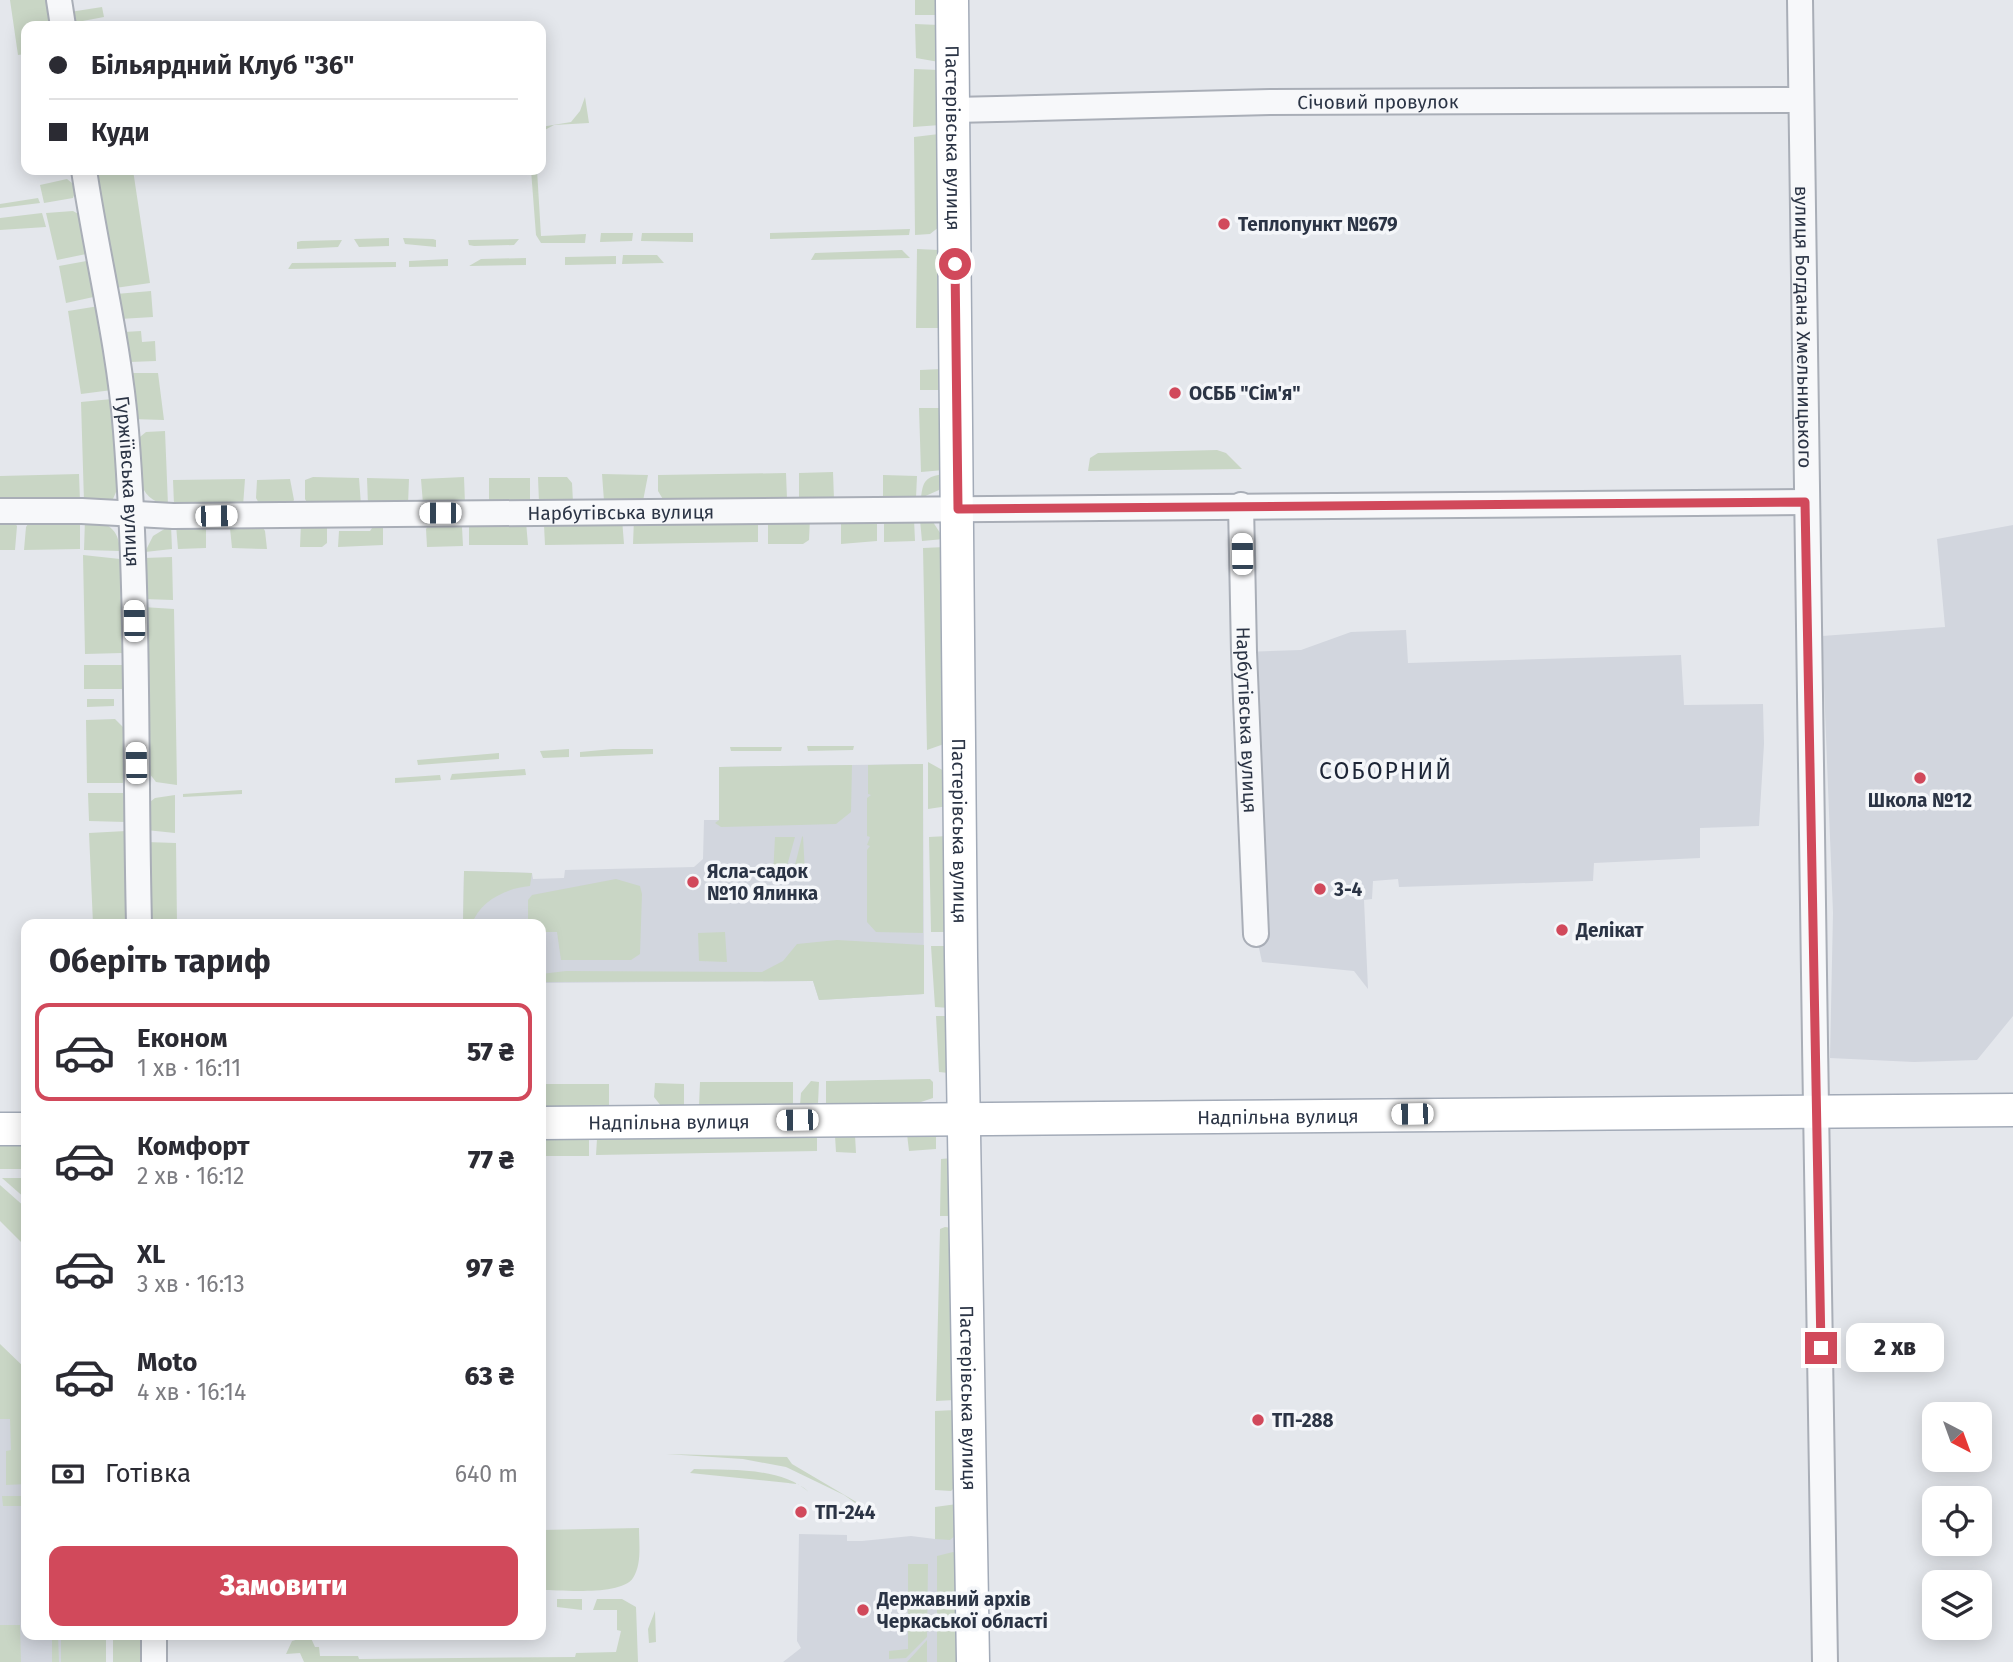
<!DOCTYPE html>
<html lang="uk">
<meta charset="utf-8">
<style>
body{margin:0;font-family:"Fira Sans",sans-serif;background:#f2f2f3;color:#2b2b33;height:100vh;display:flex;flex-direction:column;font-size:26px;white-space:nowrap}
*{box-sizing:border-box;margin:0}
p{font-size:23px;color:#7c7c81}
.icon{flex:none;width:38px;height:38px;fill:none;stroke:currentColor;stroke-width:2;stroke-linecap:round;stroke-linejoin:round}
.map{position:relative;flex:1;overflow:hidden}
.side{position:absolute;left:21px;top:919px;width:525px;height:721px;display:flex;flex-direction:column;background:#fff;border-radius:14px;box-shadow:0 4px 18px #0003}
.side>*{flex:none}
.hud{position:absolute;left:21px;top:21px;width:525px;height:154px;border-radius:14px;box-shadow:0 4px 18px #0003;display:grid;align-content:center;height:154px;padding:0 28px;background:#fff}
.needle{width:46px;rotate:139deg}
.fabs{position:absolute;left:1922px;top:1402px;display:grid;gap:14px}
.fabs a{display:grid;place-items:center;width:70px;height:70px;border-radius:14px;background:#fff;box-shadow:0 4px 18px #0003;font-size:35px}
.end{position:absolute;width:32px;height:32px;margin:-16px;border:9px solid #d1495b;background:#fff;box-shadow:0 0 0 4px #fff}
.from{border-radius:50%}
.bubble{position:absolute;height:49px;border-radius:14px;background:#fff;box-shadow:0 4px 18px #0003;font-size:23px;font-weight:800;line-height:49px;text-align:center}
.car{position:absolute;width:21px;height:42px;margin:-21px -10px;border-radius:9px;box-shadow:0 0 5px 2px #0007;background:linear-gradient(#fff 24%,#345 0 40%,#fff 0 76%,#345 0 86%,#fff 0)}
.hud b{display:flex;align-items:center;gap:24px;height:66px;font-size:26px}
.hud b+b{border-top:2px solid #e1e1e2}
.hud i{width:18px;height:18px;background:#2b2b33}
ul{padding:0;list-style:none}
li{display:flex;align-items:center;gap:21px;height:98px;margin:0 14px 10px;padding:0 14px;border:4px solid transparent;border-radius:14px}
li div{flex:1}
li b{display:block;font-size:26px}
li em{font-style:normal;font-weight:800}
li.selected{border-color:#d1495b}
li>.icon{width:63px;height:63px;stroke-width:1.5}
h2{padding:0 28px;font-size:32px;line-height:84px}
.pay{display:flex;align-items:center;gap:18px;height:77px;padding:0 28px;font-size:26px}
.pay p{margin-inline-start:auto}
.button{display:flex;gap:14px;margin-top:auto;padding:14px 28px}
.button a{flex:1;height:80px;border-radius:14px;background:#d1495b;color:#fff;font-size:28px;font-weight:800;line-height:80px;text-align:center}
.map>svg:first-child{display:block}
</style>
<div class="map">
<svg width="2013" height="1662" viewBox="0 0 2013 1662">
<rect width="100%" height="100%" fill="#e4e7ec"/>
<path fill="#d2d6de" d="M 2013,525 L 2013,1016 L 1977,1060 L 1914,1062 L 1830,1058 L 1833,913 L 1822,636 L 1945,627 L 1937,539 Z
M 1406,630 L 1408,663 L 1681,655 L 1684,705 L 1763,704 L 1764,744 L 1759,826 L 1700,828 L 1700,858 L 1594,863 L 1593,881 L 1399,887 L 1398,879 L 1373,881 L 1372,899 L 1364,900 L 1368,989 L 1354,971 L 1262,962 L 1256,934 L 1244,652 L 1301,650 L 1351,632 Z
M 923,764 L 924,994 L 819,1000 L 813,981 L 541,983 L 541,924 L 463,924 L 464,871 L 532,873 L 533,879 L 564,878 L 565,870 L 694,867 L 703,859 L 704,820 L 719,820 L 719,767 Z
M 0,1393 L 26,1443 L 26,1634 L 106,1635 L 106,1662 L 0,1662 Z
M 799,1534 L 847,1535 L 847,1541 L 862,1541 L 911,1536 L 935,1539 L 957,1534 L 959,1662 L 783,1662 L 801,1648 L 797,1641 Z"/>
<path fill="#c9d6c5" d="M 10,0 L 51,0 L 49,22 L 26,26 L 26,54 L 18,55 Z
M 915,0 L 938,0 L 939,15 L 915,15 Z
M 102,7 L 104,17 L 72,23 L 70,12 Z
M 915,24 L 939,25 L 939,62 L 916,58 Z
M 914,69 L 939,70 L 940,125 L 913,127 Z
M 585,97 L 589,123 L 554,125 L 541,132 L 541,127 L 571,122 L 580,111 Z
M 939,134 L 939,227 L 930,234 L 915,235 L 914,137 Z
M 108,170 L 133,170 L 150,283 L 115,288 L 96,172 Z
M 531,170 L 537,170 L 541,236 L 586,234 L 585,243 L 541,243 L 536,235 Z
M 67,179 L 77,187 L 73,198 L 44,203 L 40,185 Z
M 38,198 L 40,203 L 0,208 L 0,204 Z
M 73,211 L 82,216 L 91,253 L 57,260 L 46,213 Z
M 42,213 L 46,227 L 0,230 L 0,218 Z
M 910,229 L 909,235 L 770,239 L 770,233 Z
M 601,233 L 633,233 L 632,241 L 600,242 Z
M 642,233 L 693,233 L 693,242 L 641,241 Z
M 389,238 L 389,246 L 359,247 L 354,239 Z
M 403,238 L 433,239 L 436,240 L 436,247 L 405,244 Z
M 519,239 L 514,245 L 474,246 L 469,245 L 468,240 Z
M 342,240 L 338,247 L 297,249 L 297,242 L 301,241 Z
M 917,249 L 939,250 L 942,328 L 916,328 Z
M 902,250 L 910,258 L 811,260 L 815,253 Z
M 623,255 L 657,255 L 664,263 L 622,264 Z
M 616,256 L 616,264 L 565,265 L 565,257 Z
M 526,258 L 526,265 L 469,266 L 481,259 Z
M 448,259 L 448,266 L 409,267 L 409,261 Z
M 92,260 L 98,296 L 66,303 L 59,266 Z
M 396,262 L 396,267 L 288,269 L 292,263 Z
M 151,291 L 153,317 L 120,319 L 116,294 Z
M 99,306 L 112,390 L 81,394 L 68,311 Z
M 141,331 L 142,342 L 155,341 L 156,361 L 130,362 L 124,332 Z
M 942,369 L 942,390 L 920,390 L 920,370 Z
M 134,373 L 158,373 L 164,420 L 132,419 L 127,374 Z
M 112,399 L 119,485 L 113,499 L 106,502 L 84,502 L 81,402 Z
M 919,408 L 942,408 L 944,470 L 921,472 Z
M 165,431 L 168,505 C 135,500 138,468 135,441 L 146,432 Z
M 1217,450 L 1226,453 L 1242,469 L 1088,471 L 1090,458 L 1098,453 Z
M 833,472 L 834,499 L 799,499 L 799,473 Z
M 786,473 L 787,499 L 664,501 L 658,491 L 658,475 Z
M 79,474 L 80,502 L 0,503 L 0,476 Z
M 602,474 L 648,475 L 643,501 L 604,501 Z
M 943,474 L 939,490 L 921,498 C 923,480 926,477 943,474 Z
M 883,475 L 917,476 L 916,498 L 883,498 Z
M 313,477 L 359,478 L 361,505 L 309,506 L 305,499 L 305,480 Z
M 464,477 L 465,504 L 423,504 L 421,479 Z
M 538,477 L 567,477 L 572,483 L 573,502 L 539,503 Z
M 367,478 L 409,479 L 408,505 L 368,505 Z
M 489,478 L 530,478 L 530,503 L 489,503 Z
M 245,479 L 243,506 L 174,505 L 173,480 Z
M 290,479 L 294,500 L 290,506 L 260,505 L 256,498 L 257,480 Z
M 0,518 L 13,521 L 17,526 L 15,550 L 0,550 Z
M 758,518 L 758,542 L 633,544 L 634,519 Z
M 768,518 L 810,518 L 809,540 L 803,544 L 768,544 Z
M 845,518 L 877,519 L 877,541 L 841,544 L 841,524 Z
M 80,519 L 80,549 L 24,550 L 26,527 L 30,521 Z
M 85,519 C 107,522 119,528 120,551 L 84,550 Z
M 622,519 L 624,544 L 545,545 L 544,525 Z
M 884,519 L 914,519 L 915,541 L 884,542 Z
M 920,520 L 933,522 L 944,539 L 922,541 Z
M 432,521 L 458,521 L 462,527 L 463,546 L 427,547 L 426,529 Z
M 469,521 L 526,522 L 528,545 L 469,545 Z
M 327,522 L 327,543 L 322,547 L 300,547 L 301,523 Z
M 376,522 L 383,525 L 383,545 L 338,547 L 339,531 L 370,531 Z
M 260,523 L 265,531 L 267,549 L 232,548 L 230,528 L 233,524 Z
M 171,525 L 172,549 L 145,552 L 153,536 Z
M 176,525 L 206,528 L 206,548 L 178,549 Z
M 945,547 L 944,744 L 927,750 L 923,548 Z
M 83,555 L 120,559 L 122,653 L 85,654 Z
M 172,557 L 173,600 L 143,599 L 144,558 Z
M 143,607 L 174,609 L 177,785 L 156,782 L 149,773 Z
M 84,665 L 123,665 L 123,689 L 84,689 Z
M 87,699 L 114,699 L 114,706 L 87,707 Z
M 115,719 L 124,728 L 125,783 L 87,783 L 86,720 Z
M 807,746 L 854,746 L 853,750 L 808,751 Z
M 730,747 L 782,747 L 781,751 L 731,751 Z
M 569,749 L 569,757 L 543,758 L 540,751 Z
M 613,749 L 653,749 L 653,754 L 580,757 L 580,752 Z
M 499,753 L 499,759 L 418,765 L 417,760 Z
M 928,762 L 946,772 L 948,806 L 928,809 Z
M 923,764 L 923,933 L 876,932 L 867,922 L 867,850 L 870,846 L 867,845 L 870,837 L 867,836 L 867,798 L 871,795 L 868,794 L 868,765 Z
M 852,765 L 851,812 L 836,824 L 721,827 L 715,823 L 719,820 L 719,767 Z
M 525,769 L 526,775 L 450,780 L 452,774 Z
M 440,775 L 441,780 L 395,783 L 395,778 Z
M 242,790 L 242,794 L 183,797 L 183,794 Z
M 88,793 L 125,793 L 126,822 L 89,821 Z
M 175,795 L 175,833 L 146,830 L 146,805 L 155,798 Z
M 126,831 L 128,924 L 93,924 L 89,833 Z
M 803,836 L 805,873 L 793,873 L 802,837 Z
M 948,836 L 946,932 L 931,932 L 929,837 Z
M 775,837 L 795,837 L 785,873 L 773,875 Z
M 146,842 L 176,843 L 177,924 L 148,924 Z
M 464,871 L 532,873 L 530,886 C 506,888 480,901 472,924 L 463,924 Z
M 616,879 L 640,886 L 642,894 L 640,954 L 631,960 L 561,960 L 557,932 L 541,932 L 541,924 L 528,924 L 528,900 L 532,895 Z
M 725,932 L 727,962 L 699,961 L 698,933 Z
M 837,940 L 924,945 L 924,994 L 819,1000 L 813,981 L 541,982 L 541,974 L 566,971 L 762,972 L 783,961 L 797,944 Z
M 931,946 L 949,946 L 950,1008 L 935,1007 Z
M 936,1016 L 950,1016 L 949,1073 L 939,1072 Z
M 930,1079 L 933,1082 L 933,1098 L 918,1103 L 826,1104 L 826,1081 Z
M 811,1081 L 819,1082 L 818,1104 L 800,1105 L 801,1093 Z
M 700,1082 L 793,1082 L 793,1105 L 699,1106 Z
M 655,1083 L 684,1084 L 684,1106 L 661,1106 L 654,1097 Z
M 541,1084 L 609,1084 L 609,1107 L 541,1107 Z
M 907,1134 L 936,1135 L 936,1149 L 909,1151 Z
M 855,1135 L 856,1153 L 836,1152 L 835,1136 Z
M 817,1136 L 817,1151 L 596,1155 L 597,1139 Z
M 546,1139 L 589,1139 L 589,1156 L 546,1156 Z
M 26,1145 L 26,1169 L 0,1169 L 0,1146 Z
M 952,1158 L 953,1216 L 940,1216 L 941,1159 Z
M 2,1178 L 26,1178 L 26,1199 Z
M 0,1185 L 26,1208 L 26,1247 L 0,1221 Z
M 945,1227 L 953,1228 L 955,1400 L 936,1401 L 940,1229 Z
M 0,1344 L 26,1369 L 26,1484 L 6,1485 L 6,1451 L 11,1450 L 10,1419 L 0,1419 Z
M 955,1410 L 956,1486 L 951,1491 L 935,1490 L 935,1411 Z
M 666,1454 L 787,1457 L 792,1464 L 875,1513 L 874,1516 L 844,1495 L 786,1467 L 743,1459 Z
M 694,1469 C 730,1470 781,1467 809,1492 L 798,1484 L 690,1473 Z
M 2,1496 L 26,1496 L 26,1506 L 3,1506 Z
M 957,1504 L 957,1534 L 950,1540 L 935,1539 L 935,1507 Z
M 639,1528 C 639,1544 642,1564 633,1578 C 621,1596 562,1590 541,1590 L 541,1530 Z
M 953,1552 L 957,1554 L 959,1662 L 937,1662 L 937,1556 Z
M 908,1564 L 928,1564 L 927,1637 L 906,1658 L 889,1659 L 889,1651 L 908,1649 Z
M 557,1599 L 582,1599 L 582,1610 L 557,1607 Z
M 597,1599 L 622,1599 L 636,1607 L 638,1662 L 304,1662 L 300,1653 L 286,1654 L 292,1641 L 310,1636 L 315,1647 L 319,1647 L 320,1656 L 358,1656 L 359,1659 L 575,1657 L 576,1653 L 616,1652 L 621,1631 L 617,1630 L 617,1610 L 593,1610 Z
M 655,1611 L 656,1642 L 649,1643 L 648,1629 Z
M 0,1625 L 20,1625 L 21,1662 L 0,1662 Z
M 37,1635 L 58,1635 L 59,1662 L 52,1662 L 52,1636 Z
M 61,1635 L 106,1635 L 106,1662 L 61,1662 Z
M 113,1635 L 143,1635 L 144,1662 L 113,1662 Z
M 927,1640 L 927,1662 L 907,1662 Z"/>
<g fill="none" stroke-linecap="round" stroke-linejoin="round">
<defs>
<g id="minor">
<path d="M 59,0 L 63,26"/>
<path id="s1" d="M 1800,0 C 1805,554 1817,1108 1825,1662"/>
<path id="s2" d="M 954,110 L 1270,102 L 1801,100"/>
<path id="s3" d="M 84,170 C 97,257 119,343 126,431 C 139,595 135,760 139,924"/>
<path id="s4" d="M 1241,505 L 1244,652 L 1256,934"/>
<path id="s5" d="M 0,511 L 82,511 L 173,516 L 1805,502"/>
<path d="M 154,1634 L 154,1662"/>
</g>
<g id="major">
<path id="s6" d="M 952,0 L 961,957 L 973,1662"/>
<path id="s7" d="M 541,1123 L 2013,1110"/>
<path d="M 0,1129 L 26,1129"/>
</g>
</defs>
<use href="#minor" stroke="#a9aeb7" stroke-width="28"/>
<use href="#major" stroke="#a3abb8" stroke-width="35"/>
<use href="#minor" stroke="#f7f8fa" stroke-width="24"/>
<use href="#major" stroke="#fff" stroke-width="32"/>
</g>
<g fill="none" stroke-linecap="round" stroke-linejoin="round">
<path stroke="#d1495b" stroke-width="9" d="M 955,264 L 958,509 L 1805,502 L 1821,1348"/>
</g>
<g fill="#d1495b" stroke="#f4f6f9" stroke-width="2.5">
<circle cx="1224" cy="224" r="7"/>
<circle cx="1175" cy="393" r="7"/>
<circle cx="1920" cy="778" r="7"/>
<circle cx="693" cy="882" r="7"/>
<circle cx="1320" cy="889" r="7"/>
<circle cx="1562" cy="930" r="7"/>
<circle cx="1258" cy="1420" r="7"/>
<circle cx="801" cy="1512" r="7"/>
<circle cx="863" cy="1610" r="7"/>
</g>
<g text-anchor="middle" stroke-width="7" stroke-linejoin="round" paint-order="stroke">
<g font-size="19" fill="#2b3445" stroke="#f4f6f9">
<text dy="7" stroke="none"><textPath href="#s2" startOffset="424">Січовий провулок</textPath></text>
<text dy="7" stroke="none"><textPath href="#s6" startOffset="138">Пастерівська вулиця</textPath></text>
<text dy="7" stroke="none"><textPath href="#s1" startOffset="327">вулиця Богдана Хмельницького</textPath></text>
<text dy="7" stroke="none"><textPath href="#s3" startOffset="315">Гуржіївська вулиця</textPath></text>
<text dy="7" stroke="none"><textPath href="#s5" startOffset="621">Нарбутівська вулиця</textPath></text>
<text dy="7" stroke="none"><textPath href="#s4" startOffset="215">Нарбутівська вулиця</textPath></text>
<text dy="7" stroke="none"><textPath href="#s6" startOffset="831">Пастерівська вулиця</textPath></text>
<text dy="7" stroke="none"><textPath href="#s7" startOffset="737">Надпільна вулиця</textPath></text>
<text dy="7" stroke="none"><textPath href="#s7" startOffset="128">Надпільна вулиця</textPath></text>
<text dy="7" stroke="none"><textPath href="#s6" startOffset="1398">Пастерівська вулиця</textPath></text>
</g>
<g font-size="19" font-weight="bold" fill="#2b3445" stroke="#f4f6f9" text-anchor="start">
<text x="1238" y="231">Теплопункт №679</text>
<text x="1189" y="400">ОСББ "Сім'я"</text>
<text x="1920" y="807" text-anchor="middle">Школа №12</text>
<text x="707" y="878">Ясла-садок<tspan x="707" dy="22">№10 Ялинка</tspan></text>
<text x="1334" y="896">3-4</text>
<text x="1576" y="937">Делікат</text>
<text x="1272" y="1427">ТП-288</text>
<text x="815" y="1519">ТП-244</text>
<text x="877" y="1606">Державний архів<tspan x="877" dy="22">Черкаської області</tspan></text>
</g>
<g font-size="23" letter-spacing="2" fill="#1d2536" stroke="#f4f6f9">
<text x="1386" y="779">СОБОРНИЙ</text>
</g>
</g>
</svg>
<div class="fabs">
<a><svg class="needle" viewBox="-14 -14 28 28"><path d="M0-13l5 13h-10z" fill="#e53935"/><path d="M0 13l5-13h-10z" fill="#7c7c81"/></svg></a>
<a><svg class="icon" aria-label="locate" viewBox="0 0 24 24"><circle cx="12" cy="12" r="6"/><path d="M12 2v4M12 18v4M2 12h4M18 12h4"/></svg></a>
<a><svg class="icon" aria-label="layers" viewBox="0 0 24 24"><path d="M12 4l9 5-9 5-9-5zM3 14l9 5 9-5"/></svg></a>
</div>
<i class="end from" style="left:955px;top:264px"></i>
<i class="end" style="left:1821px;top:1348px"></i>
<div class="bubble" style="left:1846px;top:1323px;width:98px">2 хв</div>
<i class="car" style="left:440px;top:513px;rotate:270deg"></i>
<i class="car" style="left:216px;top:516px;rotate:89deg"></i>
<i class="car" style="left:1242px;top:554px;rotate:359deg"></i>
<i class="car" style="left:134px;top:621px;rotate:359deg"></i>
<i class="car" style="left:136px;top:763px;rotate:359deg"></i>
<i class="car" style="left:1412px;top:1114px;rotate:269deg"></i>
<i class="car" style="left:797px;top:1120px;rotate:269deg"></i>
<div class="hud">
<b><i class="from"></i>Більярдний Клуб &quot;36&quot;</b>
<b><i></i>Куди</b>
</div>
<section class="side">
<h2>Оберіть тариф</h2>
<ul>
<li class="selected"><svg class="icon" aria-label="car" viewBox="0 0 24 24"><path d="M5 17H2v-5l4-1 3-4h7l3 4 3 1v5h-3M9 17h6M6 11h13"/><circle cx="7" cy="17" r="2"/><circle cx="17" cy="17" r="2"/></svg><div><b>Економ</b><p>1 хв · 16:11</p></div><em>57 ₴</em></li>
<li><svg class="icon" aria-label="car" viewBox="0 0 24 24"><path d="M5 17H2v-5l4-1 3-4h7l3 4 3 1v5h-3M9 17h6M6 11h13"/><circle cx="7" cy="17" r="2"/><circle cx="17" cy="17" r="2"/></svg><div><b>Комфорт</b><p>2 хв · 16:12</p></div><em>77 ₴</em></li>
<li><svg class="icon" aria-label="car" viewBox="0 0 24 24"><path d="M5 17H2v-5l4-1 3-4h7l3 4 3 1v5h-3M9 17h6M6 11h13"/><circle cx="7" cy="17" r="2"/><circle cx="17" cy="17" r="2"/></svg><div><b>XL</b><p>3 хв · 16:13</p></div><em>97 ₴</em></li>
<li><svg class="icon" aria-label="car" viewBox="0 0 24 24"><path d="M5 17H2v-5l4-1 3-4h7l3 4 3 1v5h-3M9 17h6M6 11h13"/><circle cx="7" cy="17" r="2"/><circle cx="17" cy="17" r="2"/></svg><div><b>Moto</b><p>4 хв · 16:14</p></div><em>63 ₴</em></li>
</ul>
<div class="pay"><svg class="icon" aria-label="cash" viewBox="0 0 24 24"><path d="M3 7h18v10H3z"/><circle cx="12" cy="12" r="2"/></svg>Готівка<p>640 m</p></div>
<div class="button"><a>Замовити</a></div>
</section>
</div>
